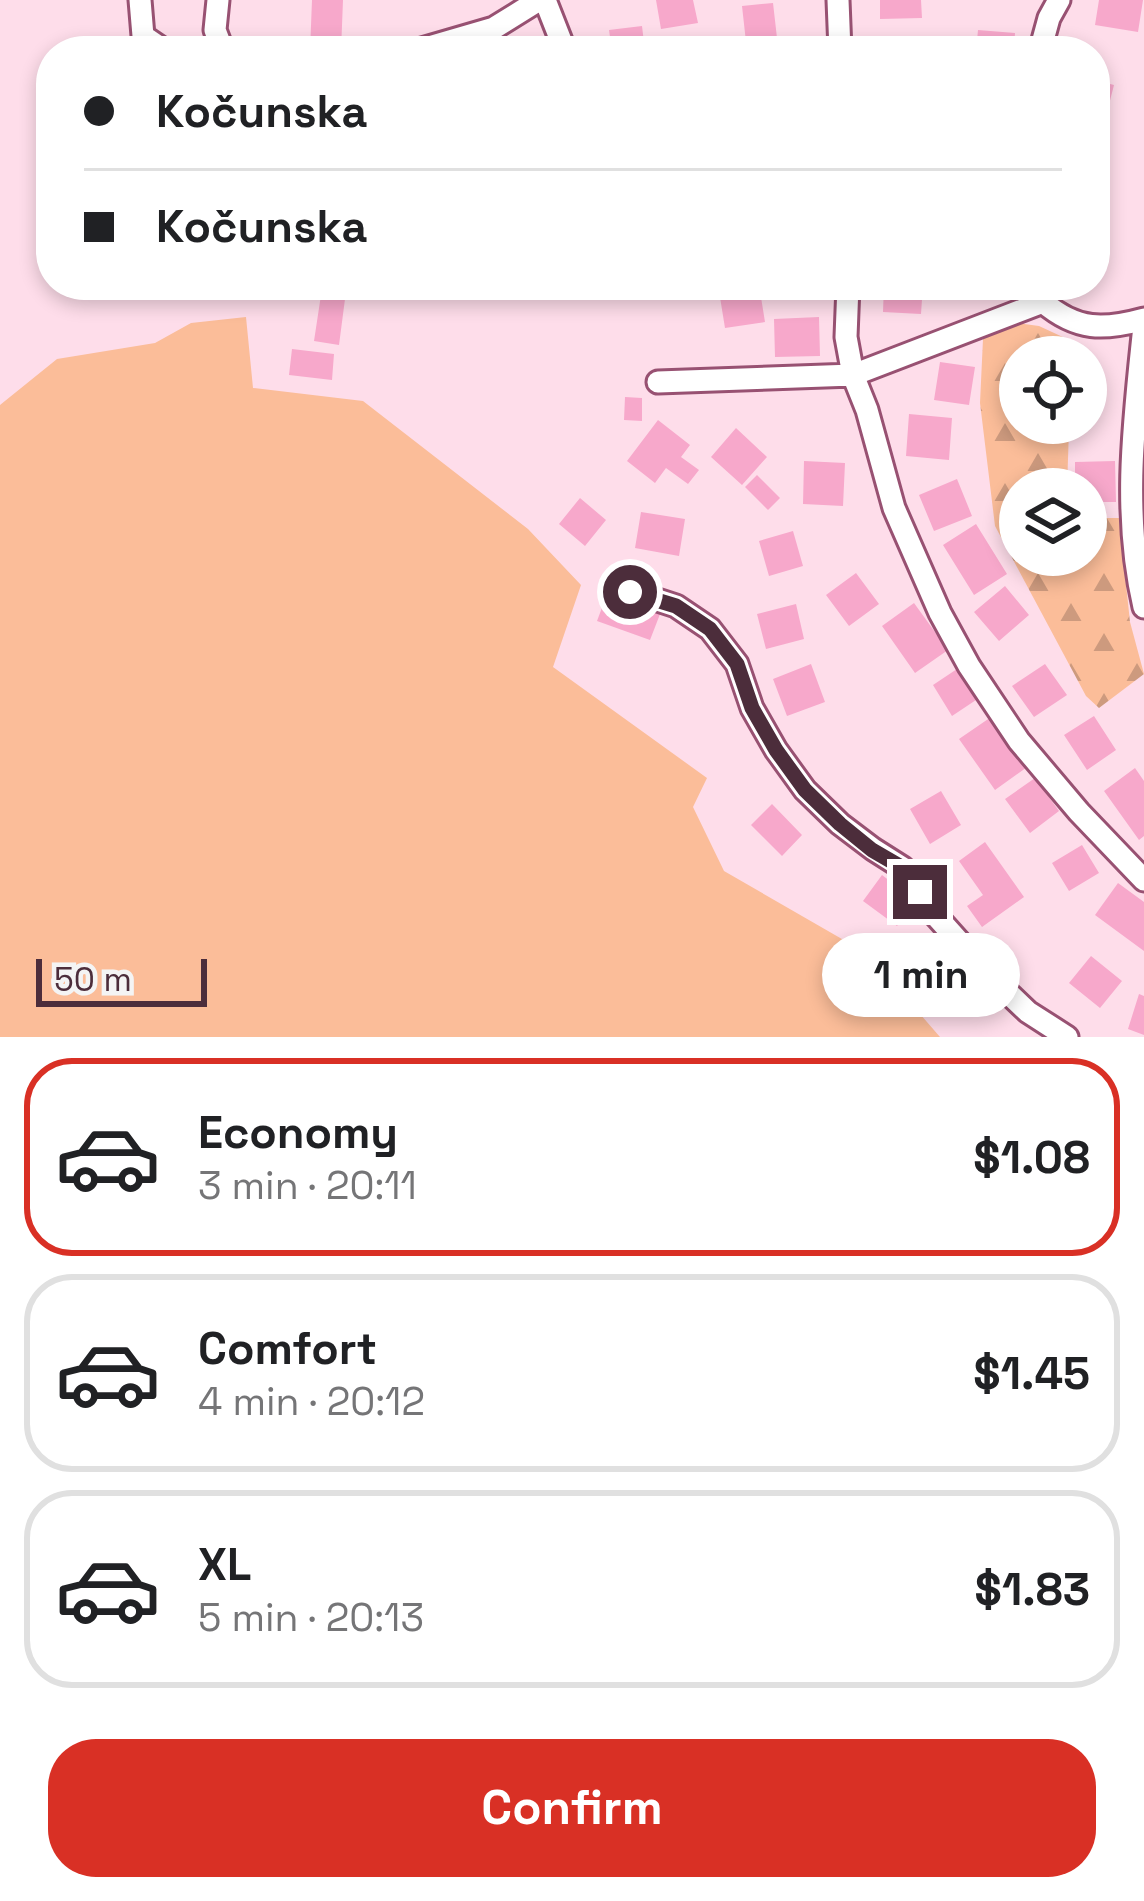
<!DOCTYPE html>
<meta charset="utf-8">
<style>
body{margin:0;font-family:"Space Grotesk",sans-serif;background:#f2f2f2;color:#202124;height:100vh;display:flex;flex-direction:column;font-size:45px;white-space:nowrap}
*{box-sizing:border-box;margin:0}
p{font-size:39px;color:#757577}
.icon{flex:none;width:66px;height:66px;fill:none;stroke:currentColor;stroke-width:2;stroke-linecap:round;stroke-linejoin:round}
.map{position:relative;height:1037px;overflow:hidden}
.details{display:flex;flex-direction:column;background:#fff;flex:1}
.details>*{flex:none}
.banner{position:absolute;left:36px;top:36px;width:1074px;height:264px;border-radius:48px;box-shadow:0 6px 18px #0003;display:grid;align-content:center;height:264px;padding:0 48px;background:#fff}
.buttons{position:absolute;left:999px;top:336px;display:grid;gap:24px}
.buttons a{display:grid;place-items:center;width:108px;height:108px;border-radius:50%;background:#fff;box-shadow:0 6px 18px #0003;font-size:60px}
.scale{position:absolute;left:36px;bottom:30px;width:171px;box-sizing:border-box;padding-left:12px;border:6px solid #4c2d3b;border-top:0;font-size:33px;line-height:42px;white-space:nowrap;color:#4c2d3b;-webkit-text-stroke:9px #f4f4f4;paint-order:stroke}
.end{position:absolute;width:54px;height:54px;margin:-27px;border:15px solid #4c2d3b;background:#fff;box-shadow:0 0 0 6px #fff}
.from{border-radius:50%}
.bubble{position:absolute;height:84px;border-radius:42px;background:#fff;box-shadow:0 6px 18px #0003;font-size:39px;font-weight:800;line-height:84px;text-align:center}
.banner b{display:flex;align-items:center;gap:42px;height:114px;font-size:45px}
.banner b+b{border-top:3px solid #e0e0e0}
.banner i{width:30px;height:30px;background:#202124}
ul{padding:21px 0 0;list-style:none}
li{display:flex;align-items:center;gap:36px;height:198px;margin:0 24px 18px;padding:0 24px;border:6px solid #e0e0e0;border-radius:48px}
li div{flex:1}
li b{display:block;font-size:45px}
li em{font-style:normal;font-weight:800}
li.active{border-color:#d93025}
li>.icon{width:108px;height:108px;stroke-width:1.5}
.action{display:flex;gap:24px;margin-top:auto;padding:24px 48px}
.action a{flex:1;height:138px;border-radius:48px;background:#d93025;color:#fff;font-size:48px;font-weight:800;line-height:138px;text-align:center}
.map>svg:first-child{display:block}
</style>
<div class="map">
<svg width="1144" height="1037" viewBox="0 0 1144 1037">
<defs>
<pattern id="forest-firs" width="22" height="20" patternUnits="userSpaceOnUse" patternTransform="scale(3)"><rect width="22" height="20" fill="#fbbd99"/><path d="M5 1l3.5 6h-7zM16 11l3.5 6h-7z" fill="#cd9a7e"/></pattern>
</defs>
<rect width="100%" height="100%" fill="#feddea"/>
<path fill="#fbbd99" d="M 246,317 L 253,388 L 363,401 L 528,529 L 581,585 L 553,667 L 707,778 L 693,807 L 724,871 L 868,954 L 940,1037 L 0,1037 L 0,405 L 57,359 L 155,343 L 191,323 Z"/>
<path fill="url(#forest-firs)" d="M 1017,323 L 1039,326 L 1065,338 L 1058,357 L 1020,357 L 1020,423 L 1053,423 L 1069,429 L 1067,489 L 1020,489 L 1020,555 L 1086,555 L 1086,518 L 1119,518 L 1130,622 L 1144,674 L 1099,708 L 1086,696 L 995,526 L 980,403 L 983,339 Z"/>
<path fill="#f7a8cb" d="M 312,0 L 343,0 L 341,51 L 310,51 Z
M 656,0 L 693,0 L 698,23 L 661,29 Z
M 880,0 L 921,0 L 922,18 L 880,19 Z
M 1099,0 L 1143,0 L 1138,32 L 1095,25 Z
M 773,3 L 777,38 L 746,42 L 742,6 Z
M 642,26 L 645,51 L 612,51 L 609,30 Z
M 978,30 L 1015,33 L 1014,51 L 976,51 Z
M 1095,80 L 1114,85 L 1105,120 L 1095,118 Z
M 718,285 L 759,285 L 765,322 L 725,328 Z
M 884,285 L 923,285 L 921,314 L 883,312 Z
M 321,295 L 345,299 L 339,345 L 314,341 Z
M 819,317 L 820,356 L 775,357 L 774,319 Z
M 292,349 L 334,354 L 332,380 L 289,375 Z
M 940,362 L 975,367 L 969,405 L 934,400 Z
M 1086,376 L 1103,382 L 1086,426 Z
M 625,397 L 642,398 L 642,421 L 624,420 Z
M 909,414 L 952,418 L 949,460 L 906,456 Z
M 658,420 L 690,445 L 681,457 L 699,470 L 688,484 L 666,468 L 655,483 L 627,461 Z
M 736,428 L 767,457 L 742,485 L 711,457 Z
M 804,461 L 845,463 L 843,506 L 803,504 Z
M 1115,461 L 1116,502 L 1094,502 L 1093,489 L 1075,489 L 1075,462 Z
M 757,475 L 780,498 L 768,510 L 745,487 Z
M 957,479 L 972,516 L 934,531 L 919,495 Z
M 580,498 L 606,520 L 585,546 L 559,524 Z
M 641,512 L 685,519 L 679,556 L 635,548 Z
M 976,524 L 1007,574 L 974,595 L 943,545 Z
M 793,531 L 803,566 L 769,576 L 759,541 Z
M 856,573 L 879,604 L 849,626 L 826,595 Z
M 1005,586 L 1029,615 L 999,641 L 974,612 Z
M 609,589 L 662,609 L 650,640 L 597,621 Z
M 914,603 L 948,650 L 915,673 L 882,626 Z
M 796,604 L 804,639 L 766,649 L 757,614 Z
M 811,664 L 825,702 L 787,716 L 773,679 Z
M 1045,664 L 1067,695 L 1034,717 L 1012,686 Z
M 963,665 L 982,696 L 952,716 L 933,685 Z
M 994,715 L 1030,765 L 995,790 L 959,739 Z
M 1094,716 L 1116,750 L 1087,770 L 1064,735 Z
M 1135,768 L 1144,781 L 1144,836 L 1139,840 L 1104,791 Z
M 1035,778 L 1059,811 L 1030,833 L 1005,799 Z
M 941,791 L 961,825 L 930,844 L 910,809 Z
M 772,804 L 802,835 L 782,856 L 751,825 Z
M 985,842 L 1024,897 L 982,927 L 967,906 L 983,895 L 959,861 Z
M 1082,845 L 1099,873 L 1069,891 L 1052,863 Z
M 882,875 L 916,901 L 897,926 L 863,901 Z
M 1118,883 L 1144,902 L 1144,951 L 1095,915 Z
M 1091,956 L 1122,981 L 1100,1008 L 1069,983 Z
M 1139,994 L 1144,996 L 1144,1035 L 1128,1029 Z"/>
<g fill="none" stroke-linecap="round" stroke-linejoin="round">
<defs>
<path id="minor" d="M 140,0 L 143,36 L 165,51
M 218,0 L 215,30 L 223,51
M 545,0 L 565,51
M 838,0 L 840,51
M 415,51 L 494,28 L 539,0
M 1040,51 L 1049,18 L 1059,0
M 848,285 L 846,337 L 853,375 L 867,410 L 894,508 L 940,613 L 969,666 L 1019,741 L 1079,812 L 1144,880
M 1040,285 L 1043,302 C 1077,331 1104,330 1144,319
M 1144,326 C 1134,421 1122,513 1144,607
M 658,382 L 853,375 L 1043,302
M 630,591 L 676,606 L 710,629 L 737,664 L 752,708 L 776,750 L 805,790 L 840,824 L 873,849 L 903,868 L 937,917 L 988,974 L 1028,1012 L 1067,1037"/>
</defs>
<use href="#minor" stroke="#985172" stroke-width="27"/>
<use href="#minor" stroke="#fff" stroke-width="21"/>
</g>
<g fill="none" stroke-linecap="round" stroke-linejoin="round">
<path stroke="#4c2d3b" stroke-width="15" d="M 630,592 L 676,606 L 710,629 L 737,664 L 752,708 L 776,750 L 805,790 L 840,824 L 872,850 L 903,868 L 920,892"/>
</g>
</svg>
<div class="buttons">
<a><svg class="icon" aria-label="locate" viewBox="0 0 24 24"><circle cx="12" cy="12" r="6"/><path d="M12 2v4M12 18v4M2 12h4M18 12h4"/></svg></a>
<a><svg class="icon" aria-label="layers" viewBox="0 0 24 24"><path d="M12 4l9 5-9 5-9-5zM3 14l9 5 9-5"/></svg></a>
</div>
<div class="scale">50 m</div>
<i class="end from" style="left:630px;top:592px"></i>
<i class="end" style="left:920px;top:892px"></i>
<div class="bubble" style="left:822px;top:933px;width:198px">1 min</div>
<div class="banner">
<b><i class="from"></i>Kočunska</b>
<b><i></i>Kočunska</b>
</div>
</div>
<section class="details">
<ul>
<li class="active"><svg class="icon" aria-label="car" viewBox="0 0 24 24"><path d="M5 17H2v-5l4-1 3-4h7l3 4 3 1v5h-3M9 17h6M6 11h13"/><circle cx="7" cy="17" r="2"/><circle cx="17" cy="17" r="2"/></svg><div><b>Economy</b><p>3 min · 20:11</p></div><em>$1.08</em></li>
<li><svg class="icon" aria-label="car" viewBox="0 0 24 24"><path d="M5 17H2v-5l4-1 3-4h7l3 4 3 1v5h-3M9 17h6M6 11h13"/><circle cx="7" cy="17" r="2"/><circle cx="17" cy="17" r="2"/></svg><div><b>Comfort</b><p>4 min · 20:12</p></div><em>$1.45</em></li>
<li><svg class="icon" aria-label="car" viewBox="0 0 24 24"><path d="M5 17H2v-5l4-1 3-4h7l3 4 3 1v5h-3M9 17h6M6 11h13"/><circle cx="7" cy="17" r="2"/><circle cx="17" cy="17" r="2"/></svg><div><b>XL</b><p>5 min · 20:13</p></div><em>$1.83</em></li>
</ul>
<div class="action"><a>Confirm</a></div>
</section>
